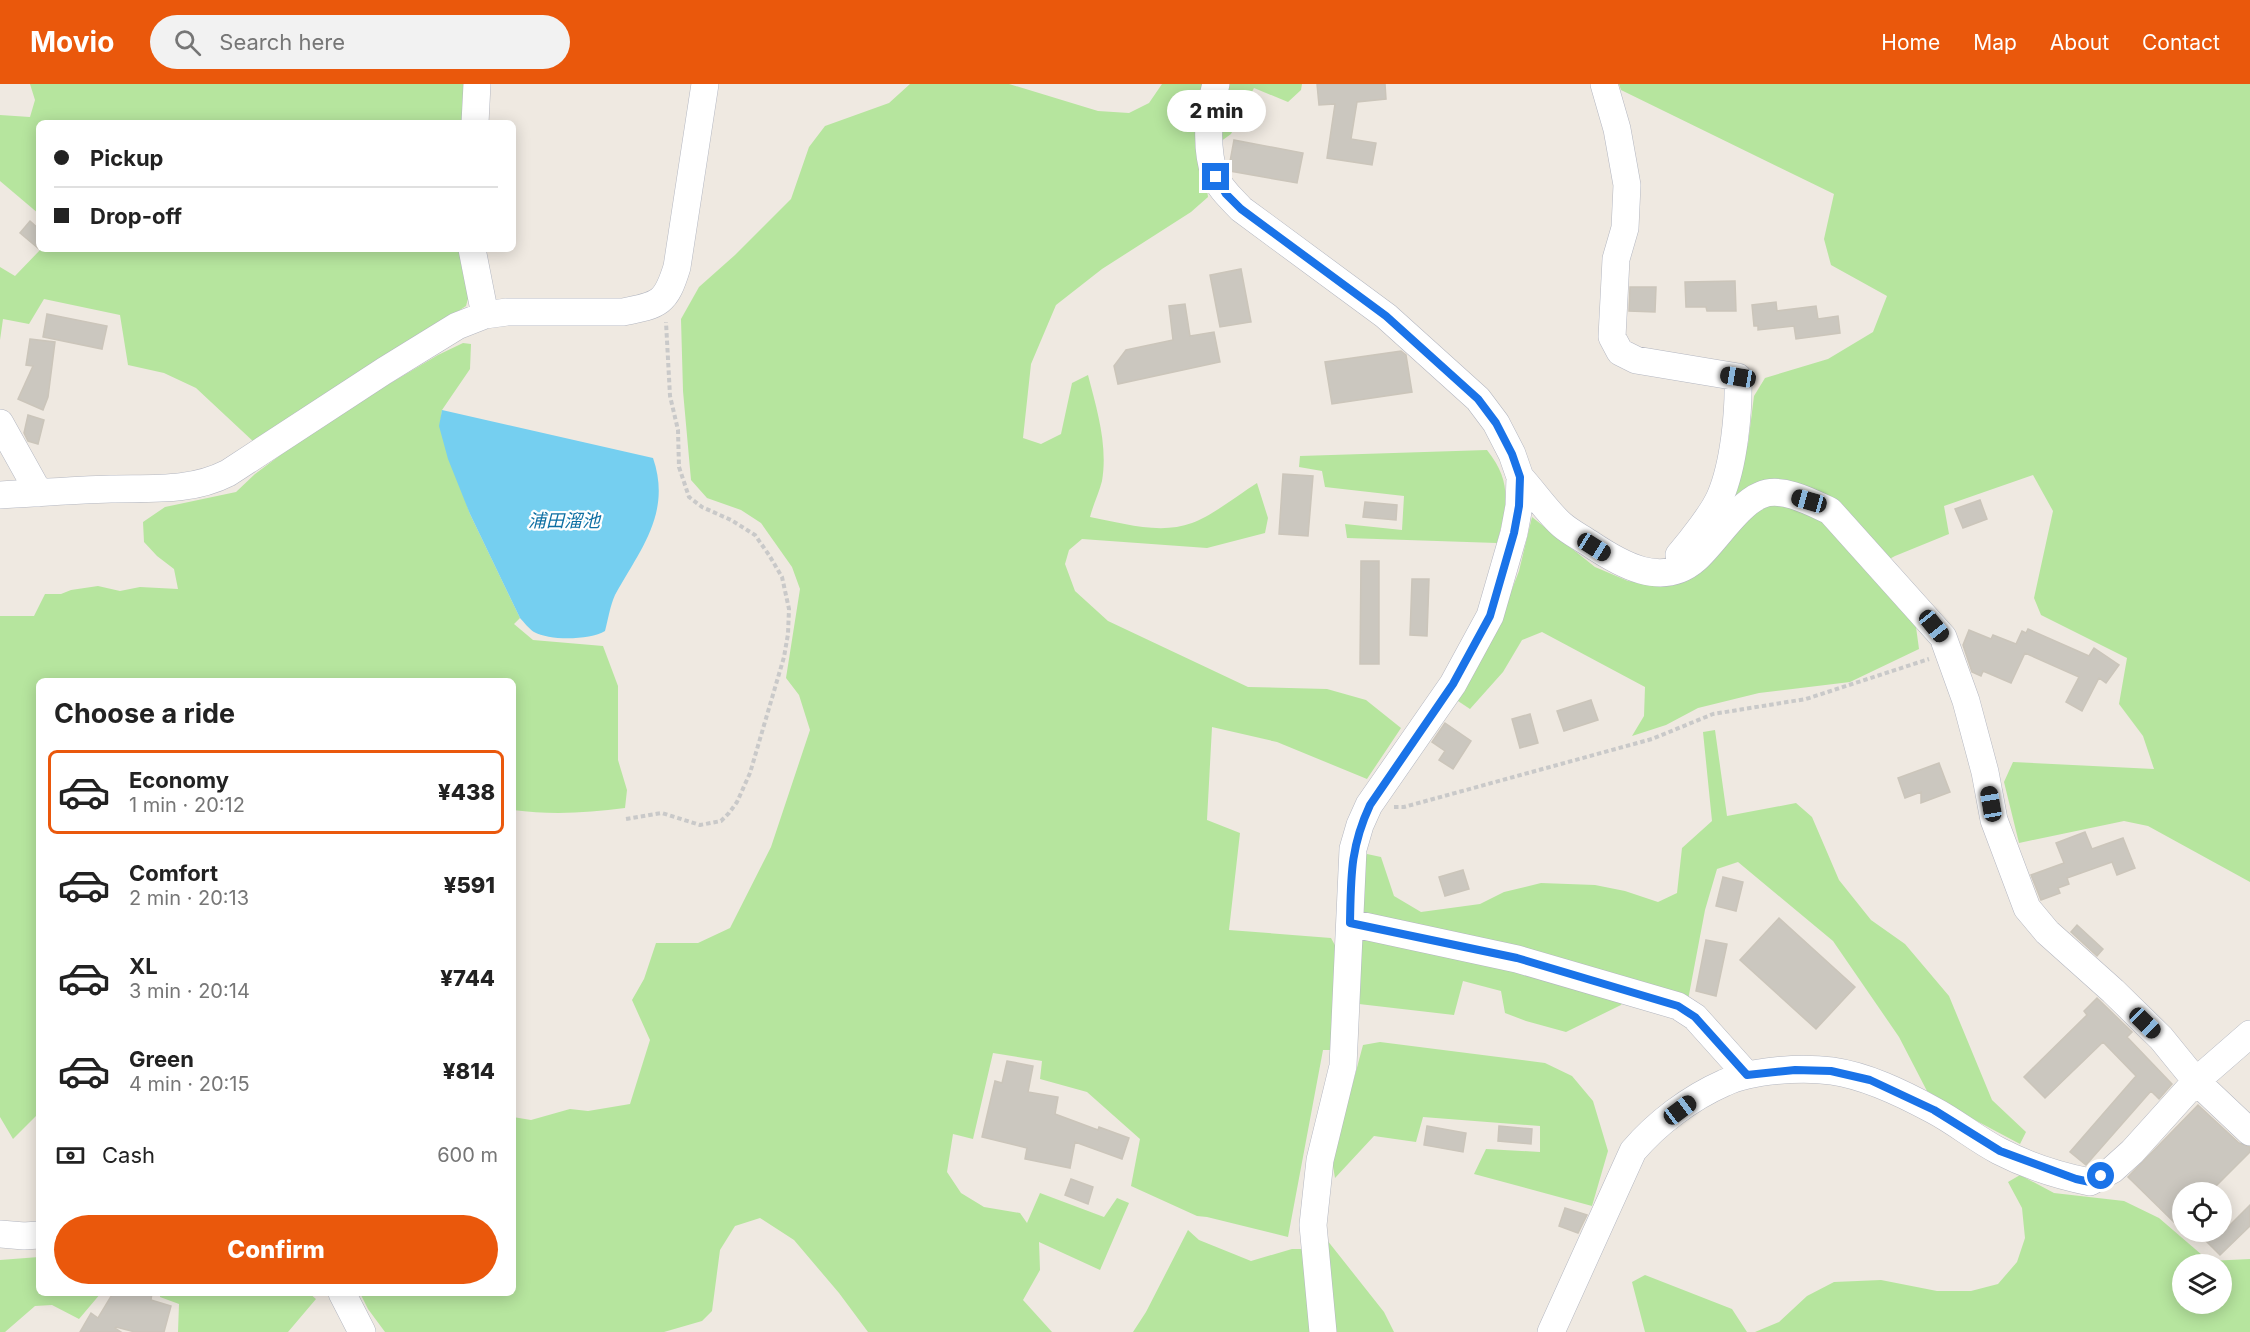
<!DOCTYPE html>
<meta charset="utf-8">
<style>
body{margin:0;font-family:Inter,"Noto Sans JP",sans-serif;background:#f2f2f2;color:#222;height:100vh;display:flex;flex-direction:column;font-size:22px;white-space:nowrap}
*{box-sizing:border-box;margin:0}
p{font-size:20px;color:#767676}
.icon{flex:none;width:33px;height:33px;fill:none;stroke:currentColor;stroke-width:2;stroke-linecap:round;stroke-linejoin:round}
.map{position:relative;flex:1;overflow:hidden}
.panel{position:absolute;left:36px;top:594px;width:480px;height:618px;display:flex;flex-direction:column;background:#fff;border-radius:9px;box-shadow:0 3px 15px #0003}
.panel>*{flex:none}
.guide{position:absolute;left:36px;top:36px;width:480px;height:132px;border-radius:9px;box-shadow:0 3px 15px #0003;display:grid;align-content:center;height:132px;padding:0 18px;background:#fff}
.fabs{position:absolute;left:2172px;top:1098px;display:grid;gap:12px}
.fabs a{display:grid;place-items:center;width:60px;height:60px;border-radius:50%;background:#fff;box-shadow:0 3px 15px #0003;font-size:30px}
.end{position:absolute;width:27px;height:27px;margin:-14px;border:8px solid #1a73e8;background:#fff;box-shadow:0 0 0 3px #fff}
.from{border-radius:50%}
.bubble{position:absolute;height:42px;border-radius:21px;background:#fff;box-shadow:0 3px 15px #0003;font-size:20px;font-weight:800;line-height:42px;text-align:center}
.car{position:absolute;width:18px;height:36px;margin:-18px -9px;border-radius:8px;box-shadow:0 0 4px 2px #0007;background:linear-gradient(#222 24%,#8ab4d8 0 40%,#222 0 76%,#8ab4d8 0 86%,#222 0)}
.guide b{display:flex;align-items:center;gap:21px;height:57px;font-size:22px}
.guide b+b{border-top:2px solid #e0e0e0}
.guide i{width:15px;height:15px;background:#222}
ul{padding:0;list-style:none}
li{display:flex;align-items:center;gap:18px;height:84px;margin:0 12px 9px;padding:0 6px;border:3px solid transparent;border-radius:9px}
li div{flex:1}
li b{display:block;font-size:22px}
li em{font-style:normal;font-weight:800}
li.selected{border-color:#ea580c}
li>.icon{width:54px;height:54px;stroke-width:1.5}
h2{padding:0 18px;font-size:27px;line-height:72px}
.pay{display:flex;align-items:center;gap:15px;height:66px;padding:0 18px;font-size:22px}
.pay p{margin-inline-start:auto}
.primary-button{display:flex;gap:12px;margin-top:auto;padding:12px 18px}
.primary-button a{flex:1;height:69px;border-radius:36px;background:#ea580c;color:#fff;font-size:24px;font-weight:800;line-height:69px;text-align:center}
header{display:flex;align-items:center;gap:36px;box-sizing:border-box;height:84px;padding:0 30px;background:#ea580c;color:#fff}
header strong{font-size:28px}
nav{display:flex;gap:33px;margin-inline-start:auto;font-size:21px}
.search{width:420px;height:54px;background:#f2f2f2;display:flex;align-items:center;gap:15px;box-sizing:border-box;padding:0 21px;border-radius:33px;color:#767676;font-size:22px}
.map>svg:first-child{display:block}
</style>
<header>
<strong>Movio</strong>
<div class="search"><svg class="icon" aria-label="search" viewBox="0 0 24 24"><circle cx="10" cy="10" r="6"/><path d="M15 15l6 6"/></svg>Search here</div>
<nav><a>Home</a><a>Map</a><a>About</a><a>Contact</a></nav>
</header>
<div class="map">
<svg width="2250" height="1248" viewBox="0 0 2250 1248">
<rect width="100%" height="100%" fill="#efe9e1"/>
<path fill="#b6e59e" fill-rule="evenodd" d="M 30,0 L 468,0 L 467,39 L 39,39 L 39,130 L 0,97 L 0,31 L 30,33 L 35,16 Z
M 910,0 L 1009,0 L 1098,27 L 1129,29 L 1149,19 L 1162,0 L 1302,0 L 1301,6 L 1288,18 L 1254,4 L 1231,50 L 1202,71 L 1208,113 L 1191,128 L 1102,185 L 1056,221 L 1031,280 L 1023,354 L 1041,360 L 1061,350 L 1072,299 L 1088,291 C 1097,326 1108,361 1102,397 C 1099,409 1093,421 1090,433 C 1122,439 1160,451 1192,439 C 1212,432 1238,411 1257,399 L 1268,434 L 1265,449 L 1207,464 L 1082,455 L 1069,466 L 1065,480 L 1075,507 L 1108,537 L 1248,603 L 1327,605 L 1366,616 L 1401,644 L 1367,695 L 1277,658 L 1212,643 L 1207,736 L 1240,749 L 1229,846 L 1331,854 L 1342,874 L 1334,966 L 1323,966 L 1288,1153 L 1207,1133 L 1197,1132 L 1131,1102 L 1140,1055 L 1087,1008 L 1040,995 L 1042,977 L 993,969 L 973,1055 L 953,1050 L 947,1088 L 961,1109 L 984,1123 L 1020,1129 L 1027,1139 L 1040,1109 L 1104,1133 L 1117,1114 L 1129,1119 L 1100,1186 L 1039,1158 L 1040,1186 L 1023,1216 L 1052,1248 L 868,1248 L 839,1209 L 794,1156 L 760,1134 L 735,1142 L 720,1166 L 712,1227 L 702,1237 L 664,1248 L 385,1248 L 368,1225 L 360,1209 L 513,1209 L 513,1033 L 531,1036 L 570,1025 L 588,1027 L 630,1020 L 650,956 L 632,916 L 644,895 L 656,859 L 698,859 L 730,844 L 771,763 L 810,646 L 799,611 L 786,594 L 800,505 L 792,483 L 761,439 L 741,426 L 707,414 L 691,396 L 683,307 L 681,235 L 699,203 L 735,171 L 791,115 L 809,63 L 825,42 L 889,19 Z
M 1619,0 L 2250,0 L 2250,798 L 2148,742 L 2124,737 L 2019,759 L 2004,698 L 2013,678 L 2154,685 L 2143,652 L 2119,620 L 2127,574 L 2041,531 L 2034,514 L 2053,427 L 2033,391 L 1944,422 L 1949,450 L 1895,472 L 1869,486 L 1916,543 L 1919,565 L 1850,598 L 1759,609 L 1698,624 L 1666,641 L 1632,652 L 1644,632 L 1645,603 L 1542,548 L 1522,556 L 1503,588 L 1470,625 L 1455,615 L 1493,555 L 1519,487 L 1532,433 L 1595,483 L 1628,497 L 1664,501 L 1734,402 L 1748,360 L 1754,312 L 1765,294 L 1828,275 L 1873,248 L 1887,212 L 1831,181 L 1824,155 L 1834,110 L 1621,6 Z
M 41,165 L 463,165 L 469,211 L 466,222 L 257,361 L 196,304 L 164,289 L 128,281 L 120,231 L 44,215 L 29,240 L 3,235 L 0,256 L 0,183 L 15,192 Z
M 463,259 L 471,260 L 470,285 L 442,326 L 440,342 L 470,430 L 520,534 L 514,540 L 533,556 L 603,562 L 618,602 L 618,676 L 627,706 L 625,724 C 587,729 551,731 513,726 L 513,597 L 39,597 L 39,836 L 36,837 L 39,854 L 39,1029 L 13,1055 L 0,1033 L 0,532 L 34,532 L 45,510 L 61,510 L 71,506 L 98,502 L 120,507 L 140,503 L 178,505 L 174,485 L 157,472 L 144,458 L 143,438 L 165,423 L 236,408 L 255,390 L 325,338 L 438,271 Z
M 1487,366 C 1513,399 1507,421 1497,459 L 1347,454 L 1345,440 L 1402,446 L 1404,412 L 1325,403 L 1322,387 L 1299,383 L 1300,372 Z
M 1715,646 L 1727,732 L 1796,719 L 1812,733 L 1839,796 L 1871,836 L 1905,860 L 1949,912 L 1992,1016 L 2026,1048 L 2020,1060 L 1973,1035 L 1927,1007 L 1899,953 L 1833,857 L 1738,778 L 1717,785 L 1705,826 L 1688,916 L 1635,900 L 1621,921 L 1566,948 L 1526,937 L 1505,929 L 1501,907 L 1463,897 L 1454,931 L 1359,920 L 1360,780 L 1367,770 L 1381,773 L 1394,812 L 1421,828 L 1480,820 L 1504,808 L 1541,799 L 1595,801 L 1625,807 L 1658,818 L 1677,809 L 1682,764 L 1712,737 L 1703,648 Z
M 1380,958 L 1545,979 L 1572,992 L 1593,1017 L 1608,1067 L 1592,1122 L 1474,1090 L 1486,1065 L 1540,1068 L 1540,1042 L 1423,1033 L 1416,1058 L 1374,1052 L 1335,1094 L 1332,1077 L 1363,961 Z
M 2020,1091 L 2054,1109 L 2124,1117 L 2159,1134 L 2209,1177 L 2250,1175 L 2250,1248 L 1755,1248 L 1779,1238 L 1807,1212 L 1834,1198 L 1881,1196 L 1937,1207 L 1971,1207 L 1998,1200 L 2017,1178 L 2025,1154 L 2022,1124 L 2008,1098 ZM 2182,1180 L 2222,1180 L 2222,1220 L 2182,1220 Z
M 1188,1146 L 1199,1156 L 1251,1177 L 1292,1165 L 1306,1165 L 1315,1248 L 1133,1248 L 1146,1228 Z
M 1327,1156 L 1384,1228 L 1394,1248 L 1333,1248 Z
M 39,1173 L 39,1209 L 101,1209 L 79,1235 L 52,1221 L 35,1222 L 5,1248 L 0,1248 L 0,1176 Z
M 1645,1191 L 1732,1225 L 1747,1248 L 1645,1248 L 1632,1198 Z
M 160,1209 L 309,1209 L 316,1215 L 288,1248 L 178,1248 L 179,1220 L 160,1213 Z"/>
<path fill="#75cff0" d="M 442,326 L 653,374 C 672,429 640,466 615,511 C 610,522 608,536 605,547 C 590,556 550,557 534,548 C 529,545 524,538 520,534 L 470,430 L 448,375 L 439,342 Z"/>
<path fill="#cbc7bf" stroke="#cbc5ba" stroke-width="1.5" d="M 1317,0 L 1385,0 L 1386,15 L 1357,18 L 1351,55 L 1376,59 L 1372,81 L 1327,74 L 1335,20 L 1319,21 Z
M 1234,56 L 1303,69 L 1297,99 L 1230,87 L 1229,83 Z
M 30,137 L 39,145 L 39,165 L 20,149 Z
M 1241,185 L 1251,238 L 1220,243 L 1210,191 Z
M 1735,197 L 1736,227 L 1707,227 L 1706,223 L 1686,223 L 1685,198 Z
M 1630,203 L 1656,203 L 1655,228 L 1629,227 Z
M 1776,218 L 1777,227 L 1816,222 L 1818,235 L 1838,232 L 1840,249 L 1796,255 L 1794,242 L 1758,246 L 1758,242 L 1754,242 L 1752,221 Z
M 1185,220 L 1190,252 L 1214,248 L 1220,278 L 1118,300 L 1114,282 L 1126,266 L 1173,256 L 1169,222 Z
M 47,230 L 107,242 L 102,265 L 43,253 Z
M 30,255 L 55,258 L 48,313 L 43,326 L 18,315 L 33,282 L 26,281 Z
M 1401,267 L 1406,271 L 1412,308 L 1332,320 L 1325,278 Z
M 28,331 L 44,336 L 38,360 L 28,357 L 24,349 Z
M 1283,390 L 1313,392 L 1308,452 L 1279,450 Z
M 1980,416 L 1987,435 L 1963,444 L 1955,425 Z
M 1365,418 L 1397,421 L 1396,436 L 1363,433 Z
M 1361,477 L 1379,477 L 1379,580 L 1360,580 Z
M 1412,495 L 1429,495 L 1427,552 L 1410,551 Z
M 2028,545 L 2089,572 L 2094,564 L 2119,581 L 2106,599 L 2099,594 L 2082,627 L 2066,618 L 2079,593 L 2025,569 L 2011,599 L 1983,587 L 1981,592 L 1972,588 L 1963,561 L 1969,546 L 1991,555 L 1993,551 L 2016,560 L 2022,547 L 2026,549 Z
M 1591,616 L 1598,636 L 1564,647 L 1557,627 Z
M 1530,630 L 1538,659 L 1520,664 L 1512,635 Z
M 1445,639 L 1471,657 L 1453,685 L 1439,676 L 1445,667 L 1432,658 Z
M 1939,679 L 1950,708 L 1921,719 L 1921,708 L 1905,714 L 1898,694 Z
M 2085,748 L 2092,765 L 2123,754 L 2135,784 L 2117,791 L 2112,778 L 2067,794 L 2069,800 L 2058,804 L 2060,809 L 2041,816 L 2031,791 L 2064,779 L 2056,759 Z
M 1463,786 L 1469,805 L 1445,812 L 1439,793 Z
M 1723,793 L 1743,798 L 1736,827 L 1716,822 Z
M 1779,834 L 1855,903 L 1816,945 L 1740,876 Z
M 2077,841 L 2103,865 L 2097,872 L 2071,848 Z
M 1706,856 L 1727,860 L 1716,912 L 1696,907 Z
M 2097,914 L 2132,948 L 2127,953 L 2172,1000 L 2159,1015 L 2151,1007 L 2086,1081 L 2070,1068 L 2136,992 L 2103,958 L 2045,1014 L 2024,993 L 2087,931 L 2084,927 Z
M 1007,977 L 1033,982 L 1028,1008 L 1058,1013 L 1055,1030 L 1098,1046 L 1099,1043 L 1129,1054 L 1122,1075 L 1075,1058 L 1070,1084 L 1025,1075 L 1027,1064 L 982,1053 L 995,997 L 1002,999 Z
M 2198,1021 L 2239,1059 L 2250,1063 L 2250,1068 L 2210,1108 L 2182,1108 L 2182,1146 L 2128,1093 Z
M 1427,1042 L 1466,1049 L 1463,1068 L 1424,1061 Z
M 1499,1042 L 1532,1045 L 1531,1060 L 1498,1057 Z
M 1071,1095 L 1093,1103 L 1088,1120 L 1065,1111 Z
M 2250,1121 L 2250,1142 L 2220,1171 L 2197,1148 L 2223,1148 Z
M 1565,1124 L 1587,1131 L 1578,1149 L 1559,1142 Z
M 113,1209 L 152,1209 L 151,1216 L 171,1222 L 164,1248 L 135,1248 L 116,1243 L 115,1244 L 121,1248 L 80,1248 L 91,1229 L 98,1234 Z"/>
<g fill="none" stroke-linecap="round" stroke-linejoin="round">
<defs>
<path id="minor" d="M 1216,0 C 1208,28 1205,64 1215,92 C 1220,105 1232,115 1241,125 L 1386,232 L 1478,315 L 1496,339 L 1512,370 L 1520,393 L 1519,422 L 1514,449 L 1490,532 L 1453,600 L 1369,721 L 1360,741 L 1353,765 L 1343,982 L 1320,1076 L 1313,1141 L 1323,1248
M 1604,0 L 1617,45 L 1627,101 L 1625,144 L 1616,175 L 1612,253 L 1620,268 L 1636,276 L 1738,293 C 1739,328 1734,381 1720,413 C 1713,429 1691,457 1679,471
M 475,39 L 477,0
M 472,165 L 485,231
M 0,339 L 39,409
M 1520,393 C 1533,407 1548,429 1562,441 C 1570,448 1580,453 1589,459 C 1620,480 1662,505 1696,475 C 1715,458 1738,420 1761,411 C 1781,402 1811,418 1830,427 L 1943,553 L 1966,617 L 1985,688 L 1994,736 L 2027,824 L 2047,848 L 2113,907 L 2161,954 L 2196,997 L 2250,1048
M 0,411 C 37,409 74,406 111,405 C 151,404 191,408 228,389 L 384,287 L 457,242 L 485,231 L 507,228 L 623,228 C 660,221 666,219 677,183 L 705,0
M 1350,839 L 1517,875 L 1678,922 L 1695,933 L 1747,991
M 0,1150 L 24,1152 L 39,1151
M 342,1209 L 362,1248
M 1551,1248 L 1633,1067 C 1657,1039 1690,1014 1724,999 C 1751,986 1801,983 1832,987 C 1867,992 1902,1009 1933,1026 C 1956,1038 1976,1055 1999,1067 C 2026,1081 2060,1092 2090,1098 L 2112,1086 L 2132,1068 L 2196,997 L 2250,950"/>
</defs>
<use href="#minor" stroke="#b4b7c1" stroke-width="28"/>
<path stroke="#c9c9c9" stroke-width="4" stroke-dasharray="4.5 3" stroke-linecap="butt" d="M 1394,723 L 1404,723 L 1652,655 L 1713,630 L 1806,615 L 1929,575
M 626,735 L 662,729 L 700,741 L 721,737 L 729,729 L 737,718 L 750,689 L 784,573 L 788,550 L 789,525 L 782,493 L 769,471 L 755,451 L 731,436 L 702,423 L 689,413 L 679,383 L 678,346 L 670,312 L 666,238"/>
<use href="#minor" stroke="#fff" stroke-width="27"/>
</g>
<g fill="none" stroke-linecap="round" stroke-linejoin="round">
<path stroke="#1a73e8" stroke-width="8" d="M 1216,93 L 1226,110 L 1241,125 L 1386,232 L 1478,315 L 1496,339 L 1512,370 L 1520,393 L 1519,422 L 1514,449 L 1490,532 L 1453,600 L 1370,721 C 1350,764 1351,793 1350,839 L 1517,874 L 1678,922 L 1695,933 L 1747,991 L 1795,986 L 1831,987 L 1870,996 L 1934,1026 L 2000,1067 L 2076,1095 L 2090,1098 L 2101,1092"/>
</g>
<g text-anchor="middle" stroke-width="4.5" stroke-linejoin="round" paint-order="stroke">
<g font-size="18" font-style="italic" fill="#0d6fa3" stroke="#fff">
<text x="564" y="443">浦田溜池</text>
</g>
</g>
</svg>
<div class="fabs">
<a><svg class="icon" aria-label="locate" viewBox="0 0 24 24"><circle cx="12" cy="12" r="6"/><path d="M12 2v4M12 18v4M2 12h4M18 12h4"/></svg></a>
<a><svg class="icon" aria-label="layers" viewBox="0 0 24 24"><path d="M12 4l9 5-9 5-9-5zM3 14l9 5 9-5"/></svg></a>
</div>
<i class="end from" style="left:2101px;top:1092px"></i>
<i class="end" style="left:1216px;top:93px"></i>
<div class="bubble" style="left:1167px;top:6px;width:99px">2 min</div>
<i class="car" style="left:1738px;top:293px;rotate:279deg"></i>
<i class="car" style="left:1809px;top:417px;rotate:286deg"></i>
<i class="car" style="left:1594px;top:463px;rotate:122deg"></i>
<i class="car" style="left:1934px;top:542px;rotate:141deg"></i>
<i class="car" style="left:1991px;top:720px;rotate:350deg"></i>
<i class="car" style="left:2145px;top:939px;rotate:134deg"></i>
<i class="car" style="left:1680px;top:1026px;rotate:53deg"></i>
<div class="guide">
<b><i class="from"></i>Pickup</b>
<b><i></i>Drop-off</b>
</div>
<section class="panel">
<h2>Choose a ride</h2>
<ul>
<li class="selected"><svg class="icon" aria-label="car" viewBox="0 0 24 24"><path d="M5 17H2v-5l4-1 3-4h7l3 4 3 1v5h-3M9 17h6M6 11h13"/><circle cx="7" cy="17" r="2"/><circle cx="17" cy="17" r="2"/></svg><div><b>Economy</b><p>1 min · 20:12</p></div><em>¥438</em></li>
<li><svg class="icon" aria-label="car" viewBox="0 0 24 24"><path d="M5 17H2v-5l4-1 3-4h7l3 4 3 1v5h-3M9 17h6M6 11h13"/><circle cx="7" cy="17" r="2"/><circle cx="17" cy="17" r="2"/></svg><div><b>Comfort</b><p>2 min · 20:13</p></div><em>¥591</em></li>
<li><svg class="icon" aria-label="car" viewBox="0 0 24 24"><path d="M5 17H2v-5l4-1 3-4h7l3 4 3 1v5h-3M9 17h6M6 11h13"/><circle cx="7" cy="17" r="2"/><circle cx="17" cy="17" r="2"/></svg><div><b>XL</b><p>3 min · 20:14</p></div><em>¥744</em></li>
<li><svg class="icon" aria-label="car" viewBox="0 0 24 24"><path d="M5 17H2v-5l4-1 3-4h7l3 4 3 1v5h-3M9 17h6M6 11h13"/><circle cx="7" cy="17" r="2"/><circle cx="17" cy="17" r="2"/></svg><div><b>Green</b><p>4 min · 20:15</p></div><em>¥814</em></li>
</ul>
<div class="pay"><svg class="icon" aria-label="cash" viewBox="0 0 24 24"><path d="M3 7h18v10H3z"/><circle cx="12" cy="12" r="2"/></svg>Cash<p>600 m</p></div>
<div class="primary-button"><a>Confirm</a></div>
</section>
</div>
